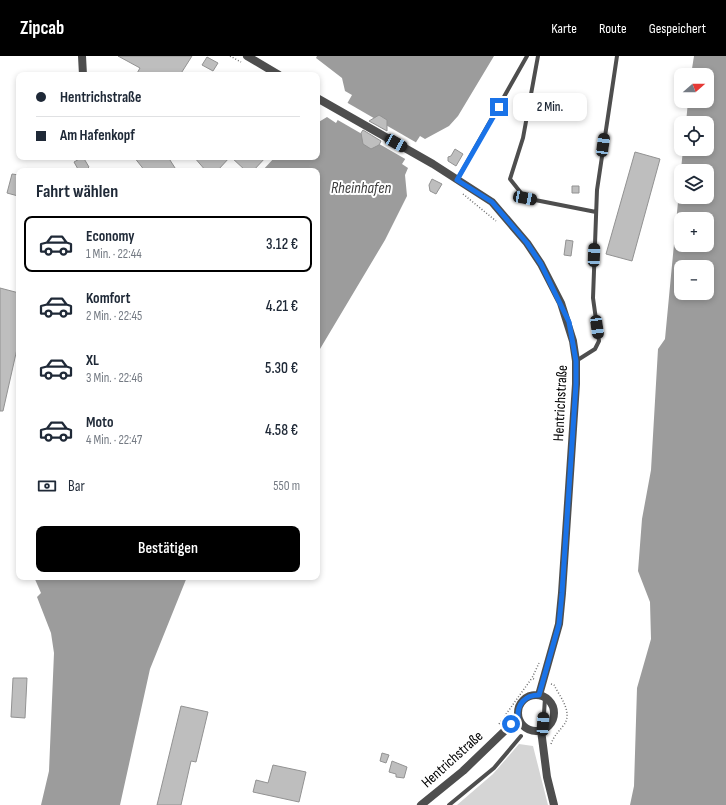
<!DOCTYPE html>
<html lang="de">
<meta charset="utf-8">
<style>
body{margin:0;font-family:"Sofia Sans Condensed",sans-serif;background:#f6f6f7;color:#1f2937;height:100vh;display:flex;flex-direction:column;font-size:15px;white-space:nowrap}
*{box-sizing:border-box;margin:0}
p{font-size:13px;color:#747a83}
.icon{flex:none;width:22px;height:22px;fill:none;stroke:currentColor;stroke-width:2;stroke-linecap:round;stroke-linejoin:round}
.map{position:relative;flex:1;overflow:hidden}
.sheet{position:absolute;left:16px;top:112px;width:304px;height:412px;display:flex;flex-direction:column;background:#fff;border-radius:8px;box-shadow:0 2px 6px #0003}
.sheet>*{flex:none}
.banner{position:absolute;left:16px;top:16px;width:304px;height:88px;border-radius:8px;box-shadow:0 2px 6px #0003;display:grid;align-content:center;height:88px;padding:0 20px;background:#fff}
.needle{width:26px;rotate:70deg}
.buttons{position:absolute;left:674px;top:12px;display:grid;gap:8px}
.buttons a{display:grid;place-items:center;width:40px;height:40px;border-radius:8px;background:#fff;box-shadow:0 2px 6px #0003;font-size:20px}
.end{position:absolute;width:18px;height:18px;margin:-9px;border:5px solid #1a73e8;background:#fff;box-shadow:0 0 0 2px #fff}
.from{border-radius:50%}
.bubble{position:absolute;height:28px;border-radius:8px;background:#fff;box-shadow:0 2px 6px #0003;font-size:13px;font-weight:600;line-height:28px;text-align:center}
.car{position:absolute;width:12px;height:24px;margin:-12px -6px;border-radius:5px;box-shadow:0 0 3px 1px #0007;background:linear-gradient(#222 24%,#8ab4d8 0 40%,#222 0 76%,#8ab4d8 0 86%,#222 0)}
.banner b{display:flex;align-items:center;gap:14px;height:38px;font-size:15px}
.banner b+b{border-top:1px solid #e0e1e3}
.banner i{width:10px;height:10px;background:#1f2937}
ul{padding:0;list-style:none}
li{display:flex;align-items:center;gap:12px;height:56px;margin:0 8px 6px;padding:0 12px;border:2px solid transparent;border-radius:8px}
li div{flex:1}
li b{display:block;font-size:15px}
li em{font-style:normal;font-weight:600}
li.on{border-color:#000}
li>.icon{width:36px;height:36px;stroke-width:1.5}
h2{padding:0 20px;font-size:18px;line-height:48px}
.pay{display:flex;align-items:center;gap:10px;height:44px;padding:0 20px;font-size:15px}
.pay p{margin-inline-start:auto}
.primary-button{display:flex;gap:8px;margin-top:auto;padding:8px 20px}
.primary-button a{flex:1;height:46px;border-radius:8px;background:#000;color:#fff;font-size:16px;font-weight:600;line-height:46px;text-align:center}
header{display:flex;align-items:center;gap:24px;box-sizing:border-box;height:56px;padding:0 20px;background:#000;color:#fff}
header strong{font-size:19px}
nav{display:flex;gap:22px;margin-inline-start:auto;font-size:14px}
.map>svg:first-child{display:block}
</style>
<header>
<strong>Zipcab</strong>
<nav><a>Karte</a><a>Route</a><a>Gespeichert</a></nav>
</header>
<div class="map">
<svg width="726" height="749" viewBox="0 0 726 749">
<rect width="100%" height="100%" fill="#fff"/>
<path fill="#d5d5d5" d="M 519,688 L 533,690 L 548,749 L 457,749 L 493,718 Z"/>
<path fill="#9c9c9c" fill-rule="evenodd" d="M 317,0 L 494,0 L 458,60 L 449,70 L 425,83 L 420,80 L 402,108 L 408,112 L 405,119 L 407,140 L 385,184 L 317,298 L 317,115 L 262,115 L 275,101 L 317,101 L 317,67 L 327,61 L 336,67 L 352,39 L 345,35 L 342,22 L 316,2 Z
M 694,0 L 726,0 L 726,749 L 630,749 L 634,730 L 637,632 L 651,583 L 650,546 L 638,515 L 642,463 L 651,414 L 658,293 L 665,283 L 683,93 L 707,93 L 707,67 L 686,67 L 688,45 L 707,45 L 707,19 L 691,19 ZM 681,115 L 707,115 L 707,141 L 681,141 ZM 681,163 L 707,163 L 707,189 L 681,189 ZM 681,211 L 707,211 L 707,237 L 681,237 Z
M 34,521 L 187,521 L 150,613 L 120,749 L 41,749 L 49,715 L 54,597 L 51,577 L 37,541 L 41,537 Z"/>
<path fill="#fff" d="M 346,46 L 417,87 L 407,104 L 336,63 Z"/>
<path fill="#bebebe" stroke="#929292" d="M 118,0 L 192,0 L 180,19 L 136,19 L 140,12 Z
M 207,1 L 218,7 L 213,15 L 202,9 Z
M 379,59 L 387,64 L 387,75 L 369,65 Z
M 363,74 L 381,85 L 379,89 L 371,93 L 363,88 L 361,77 Z
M 455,93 L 463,98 L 456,110 L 448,105 L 448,101 L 451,100 Z
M 635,96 L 660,103 L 632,205 L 606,198 Z
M 83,101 L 89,111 L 87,113 L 89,115 L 79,115 L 74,106 Z
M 134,101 L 168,101 L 177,115 L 145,115 Z
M 194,101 L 230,101 L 218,114 L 212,115 L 206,115 Z
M 231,101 L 266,101 L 253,115 L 246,115 Z
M 12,118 L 19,119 L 18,140 L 7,137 Z
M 432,123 L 442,128 L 436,138 L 430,135 L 429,129 Z
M 572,130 L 579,130 L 579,137 L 572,137 Z
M 566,184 L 573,185 L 571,200 L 564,199 Z
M 0,232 L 19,237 L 19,284 L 3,355 L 0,355 Z
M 13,622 L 27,622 L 25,662 L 11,661 Z
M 181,650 L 208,656 L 196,706 L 191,705 L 181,749 L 157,749 Z
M 382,697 L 389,699 L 386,707 L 380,705 Z
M 392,705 L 407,711 L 404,722 L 396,721 L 396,718 L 389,716 Z
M 273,709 L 306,716 L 299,746 L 253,736 L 256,724 L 268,727 Z"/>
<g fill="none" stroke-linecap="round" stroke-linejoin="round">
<path stroke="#707070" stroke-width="1.5" stroke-dasharray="1 2" stroke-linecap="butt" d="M 230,0 L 241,6
M 463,138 L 496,165
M 534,623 L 532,622 L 539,607
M 551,628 L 554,629 C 560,641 574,657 563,670 C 557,678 555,678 551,688
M 499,668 L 532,622"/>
<path stroke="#4e4e4e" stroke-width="4" d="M 538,0 L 523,82 L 510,123 L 525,142 L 596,156
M 457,124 L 527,0
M 576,305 L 595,293 L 599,285 L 593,242 L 597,134 L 617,0
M 543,673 L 545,642
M 449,749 L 494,712 L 521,680"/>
<path stroke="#4e4e4e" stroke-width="8" d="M 82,0 L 83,19
M 247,0 L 279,19
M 317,42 L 433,108 L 492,146 L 527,187 L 541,208 L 561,247 L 573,285 L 576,305 L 576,328 L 562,537 L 559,568 L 539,639
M518 657a18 18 0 1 1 36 0a18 18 0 1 1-36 0Z
M 541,674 L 547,721 L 554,749
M 421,749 L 463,715 L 518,662"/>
</g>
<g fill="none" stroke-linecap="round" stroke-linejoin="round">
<path stroke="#1a73e8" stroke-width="5" d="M 499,51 L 457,124 L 492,146 L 527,187 L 541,208 L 569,266 L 576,305 L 576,328 L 562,537 L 559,568 L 539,639 C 525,639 517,648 518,662 L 511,668"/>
</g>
<g text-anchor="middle" stroke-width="4" stroke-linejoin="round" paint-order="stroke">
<g font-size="15" fill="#000" stroke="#fff">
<text transform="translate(560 347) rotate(-87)" y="5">Hentrichstraße</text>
<text transform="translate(452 703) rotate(-42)" y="5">Hentrichstraße</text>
</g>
<g font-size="16" font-style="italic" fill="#3d3d3d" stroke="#fff">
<text x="361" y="137">Rheinhafen</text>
</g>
</g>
</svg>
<div class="buttons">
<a><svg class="needle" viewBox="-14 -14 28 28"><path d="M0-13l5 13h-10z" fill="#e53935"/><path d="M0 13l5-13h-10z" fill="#747a83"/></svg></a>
<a><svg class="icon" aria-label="locate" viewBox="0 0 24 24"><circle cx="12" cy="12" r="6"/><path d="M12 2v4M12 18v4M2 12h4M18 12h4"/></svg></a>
<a><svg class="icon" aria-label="layers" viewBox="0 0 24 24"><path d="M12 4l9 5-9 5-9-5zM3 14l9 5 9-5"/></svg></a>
<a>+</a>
<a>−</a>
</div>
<i class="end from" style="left:511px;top:668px"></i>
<i class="end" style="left:499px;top:51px"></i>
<div class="bubble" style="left:513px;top:37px;width:74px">2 Min.</div>
<i class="car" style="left:396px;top:87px;rotate:119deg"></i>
<i class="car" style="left:603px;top:89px;rotate:8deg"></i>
<i class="car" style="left:525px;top:142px;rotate:101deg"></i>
<i class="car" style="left:594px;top:199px;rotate:2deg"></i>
<i class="car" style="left:597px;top:271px;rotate:172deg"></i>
<i class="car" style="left:543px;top:668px;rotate:3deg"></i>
<div class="banner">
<b><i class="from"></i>Hentrichstraße</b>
<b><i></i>Am Hafenkopf</b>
</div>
<section class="sheet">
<h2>Fahrt wählen</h2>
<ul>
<li class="on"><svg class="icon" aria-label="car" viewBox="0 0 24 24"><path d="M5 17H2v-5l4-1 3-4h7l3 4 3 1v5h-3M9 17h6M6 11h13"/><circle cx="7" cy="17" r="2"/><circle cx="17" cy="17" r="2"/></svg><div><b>Economy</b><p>1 Min. · 22:44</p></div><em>3.12 €</em></li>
<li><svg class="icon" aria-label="car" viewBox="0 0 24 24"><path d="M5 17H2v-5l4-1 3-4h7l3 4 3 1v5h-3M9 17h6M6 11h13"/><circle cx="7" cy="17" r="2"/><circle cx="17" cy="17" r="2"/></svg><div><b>Komfort</b><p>2 Min. · 22:45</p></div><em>4.21 €</em></li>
<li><svg class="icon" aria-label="car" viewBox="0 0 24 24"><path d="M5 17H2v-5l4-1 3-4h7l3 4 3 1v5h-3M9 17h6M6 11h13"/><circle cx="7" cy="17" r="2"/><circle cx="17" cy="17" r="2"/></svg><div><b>XL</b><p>3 Min. · 22:46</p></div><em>5.30 €</em></li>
<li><svg class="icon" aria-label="car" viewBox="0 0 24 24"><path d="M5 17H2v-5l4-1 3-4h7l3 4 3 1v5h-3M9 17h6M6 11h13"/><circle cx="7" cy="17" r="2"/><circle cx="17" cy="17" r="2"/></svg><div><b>Moto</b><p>4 Min. · 22:47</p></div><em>4.58 €</em></li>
</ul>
<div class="pay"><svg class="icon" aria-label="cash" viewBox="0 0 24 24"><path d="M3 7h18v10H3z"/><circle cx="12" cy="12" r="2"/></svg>Bar<p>550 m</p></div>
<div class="primary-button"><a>Bestätigen</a></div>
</section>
</div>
